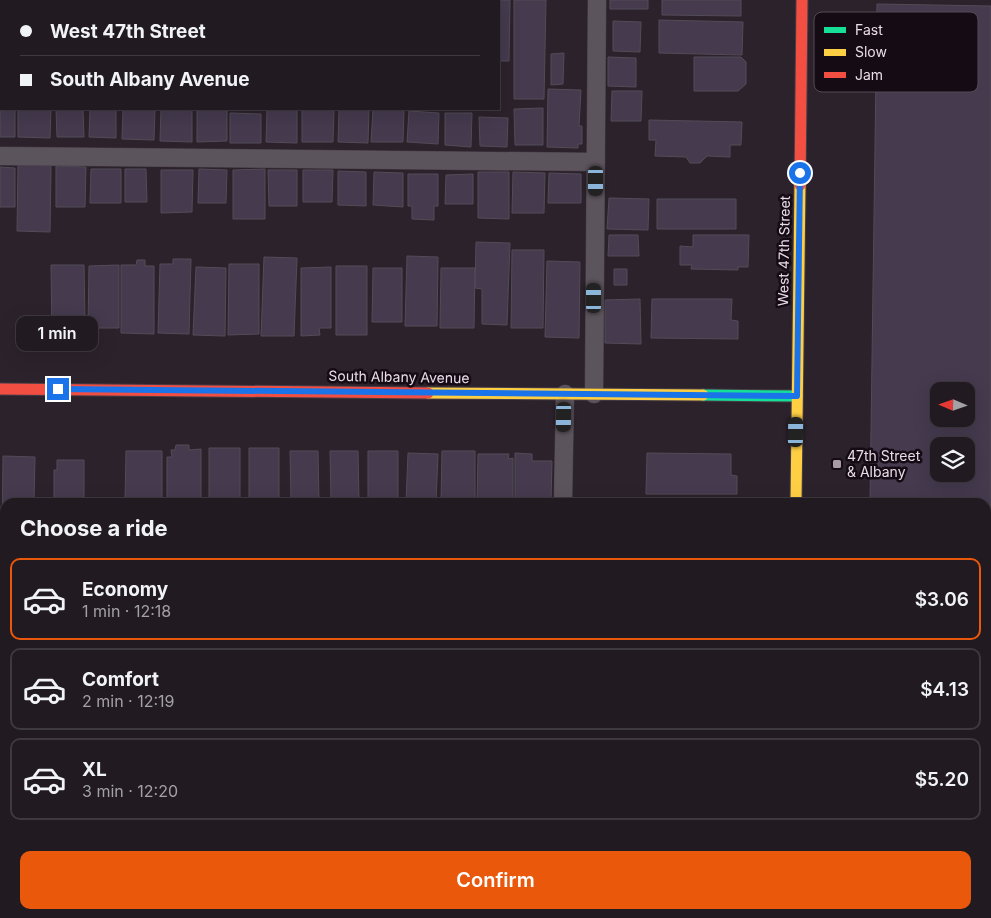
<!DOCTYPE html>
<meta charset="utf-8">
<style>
body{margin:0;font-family:Inter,sans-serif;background:#2d272e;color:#f1f3f6;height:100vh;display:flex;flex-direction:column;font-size:19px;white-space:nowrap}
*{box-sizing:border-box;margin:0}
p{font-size:16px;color:#a2a1a5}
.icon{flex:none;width:28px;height:28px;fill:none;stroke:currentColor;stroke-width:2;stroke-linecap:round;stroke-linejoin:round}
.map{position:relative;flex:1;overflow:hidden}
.side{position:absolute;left:0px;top:498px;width:991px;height:421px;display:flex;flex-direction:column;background:#211a21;border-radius:15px 15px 0 0;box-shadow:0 5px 20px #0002,0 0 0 1px #3e383f}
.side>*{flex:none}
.hud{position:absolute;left:0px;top:0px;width:500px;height:110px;box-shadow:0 5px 20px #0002,0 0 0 1px #3e383f;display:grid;align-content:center;height:110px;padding:0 20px;background:#211a21}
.needle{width:32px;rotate:272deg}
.tools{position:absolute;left:930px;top:382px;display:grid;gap:10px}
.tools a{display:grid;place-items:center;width:45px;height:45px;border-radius:10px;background:#211a21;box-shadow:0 5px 20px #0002,0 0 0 1px #3e383f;font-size:25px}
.end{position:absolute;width:22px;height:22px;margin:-11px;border:6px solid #1a73e8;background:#fff;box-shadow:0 0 0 2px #fff}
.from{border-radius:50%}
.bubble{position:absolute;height:35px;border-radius:10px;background:#211a21;box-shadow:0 5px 20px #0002,0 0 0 1px #3e383f;font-size:16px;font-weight:600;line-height:35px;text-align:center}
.car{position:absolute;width:15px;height:30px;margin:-15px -8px;border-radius:6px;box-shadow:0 0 4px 1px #0007;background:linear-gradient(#222 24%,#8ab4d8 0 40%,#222 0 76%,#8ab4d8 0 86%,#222 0)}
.hud b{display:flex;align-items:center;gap:18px;height:48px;font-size:19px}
.hud b+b{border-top:1px solid #3e383f}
.hud i{width:12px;height:12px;background:#f1f3f6}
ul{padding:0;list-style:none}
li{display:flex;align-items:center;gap:15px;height:82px;margin:0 10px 8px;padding:0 10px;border:2px solid #3e383f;border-radius:10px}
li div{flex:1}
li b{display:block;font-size:19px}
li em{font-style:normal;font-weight:600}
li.active{border-color:#ea580c}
li>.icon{width:45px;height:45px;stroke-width:1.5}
h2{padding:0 20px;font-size:22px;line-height:60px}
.action{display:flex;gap:10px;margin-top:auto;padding:10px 20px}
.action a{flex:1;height:58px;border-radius:10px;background:#ea580c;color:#fff;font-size:20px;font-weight:600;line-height:58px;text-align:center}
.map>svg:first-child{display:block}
</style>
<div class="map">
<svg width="991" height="918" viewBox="0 0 991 918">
<rect width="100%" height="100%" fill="#2c222c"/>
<path fill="#453a4e" stroke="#524c56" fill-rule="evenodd" d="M 0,0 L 17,0 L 1,1 L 1,77 Z
M 90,0 L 122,0 L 122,1 L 90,1 Z
M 197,0 L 229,0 L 229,1 L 197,1 Z
M 302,0 L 336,0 L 336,1 L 302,1 Z
M 374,0 L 408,0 L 408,1 L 374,1 Z
M 445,0 L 478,0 L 445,1 Z
M 480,0 L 510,0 L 509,61 L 499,61 L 499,1 Z
M 514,0 L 546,0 L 544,99 L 514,99 Z
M 610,0 L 648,0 L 648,9 L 610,9 Z
M 662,0 L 741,0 L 741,16 L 662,15 Z
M 877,4 L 991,6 L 991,656 L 986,656 L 986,502 L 870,502 ZM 939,391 L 966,391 L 966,419 L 939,419 ZM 939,446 L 966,446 L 966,474 L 939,474 Z
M 659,20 L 743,22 L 742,55 L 659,53 Z
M 613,21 L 641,22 L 640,52 L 613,51 Z
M 564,53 L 563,84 L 551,85 L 551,54 Z
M 608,57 L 636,58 L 636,87 L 608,86 Z
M 694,57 L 741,57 L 746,62 L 746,84 L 738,91 L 694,91 Z
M 548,89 L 581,90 L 579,126 L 582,126 L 582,144 L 578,144 L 578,148 L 547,147 Z
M 612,91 L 642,91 L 641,121 L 611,121 Z
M 0,105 L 1,109 L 15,109 L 15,137 L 0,137 Z
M 543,108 L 543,145 L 515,145 L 514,109 Z
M 18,109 L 51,109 L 50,138 L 18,137 Z
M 56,109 L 83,109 L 84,137 L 57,137 Z
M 90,109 L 116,109 L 116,138 L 89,137 Z
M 123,109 L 155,109 L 154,140 L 122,139 Z
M 161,109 L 192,109 L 192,142 L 160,141 Z
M 197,109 L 227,109 L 227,141 L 197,142 Z
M 267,109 L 297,110 L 297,143 L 266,142 Z
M 334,109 L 333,142 L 302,142 L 302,110 Z
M 339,109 L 369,110 L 368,143 L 338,142 Z
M 373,109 L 404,109 L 403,142 L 371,142 Z
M 409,111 L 439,113 L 438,144 L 407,142 Z
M 230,113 L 261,114 L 261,143 L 230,143 Z
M 445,113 L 472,113 L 471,147 L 445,145 Z
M 479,117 L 508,118 L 507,147 L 480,146 Z
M 649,120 L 742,122 L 741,145 L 730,145 L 730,157 L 707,156 L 700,163 L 690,163 L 686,157 L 655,156 L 656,140 L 649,140 Z
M 18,165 L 51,165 L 50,232 L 17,231 Z
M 56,166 L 86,167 L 85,207 L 56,207 Z
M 0,167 L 15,168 L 15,207 L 0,207 Z
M 91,169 L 121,169 L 121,203 L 90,203 Z
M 125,169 L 146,169 L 147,202 L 125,202 Z
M 199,169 L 227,170 L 226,203 L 198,203 Z
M 265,169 L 265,219 L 233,219 L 233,170 Z
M 161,170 L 193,170 L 192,212 L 161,213 Z
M 268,170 L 297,170 L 297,206 L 269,206 Z
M 303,170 L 333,170 L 332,202 L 303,202 Z
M 338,171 L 366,172 L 366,206 L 338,205 Z
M 374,172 L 403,173 L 403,207 L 373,205 Z
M 478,172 L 509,172 L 509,219 L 478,218 Z
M 513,172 L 545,173 L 544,213 L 512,213 Z
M 549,173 L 581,174 L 581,203 L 548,203 Z
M 408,174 L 438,174 L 438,206 L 434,206 L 434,220 L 412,219 L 412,206 L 408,206 Z
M 473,174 L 473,204 L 445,204 L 446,175 Z
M 609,198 L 649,199 L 648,230 L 607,229 Z
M 657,199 L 736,199 L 736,229 L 657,229 Z
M 609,235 L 638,235 L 639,256 L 608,256 Z
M 693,235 L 749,235 L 748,267 L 738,267 L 738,270 L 691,269 L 692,265 L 680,265 L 680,246 L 693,247 Z
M 476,242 L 510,243 L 507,325 L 482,324 L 482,289 L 475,288 Z
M 512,250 L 544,250 L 543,328 L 511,328 Z
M 407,256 L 438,257 L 437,326 L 405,326 Z
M 264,257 L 297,258 L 294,336 L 261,336 Z
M 173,259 L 191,259 L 189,334 L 158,333 L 160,264 L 173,264 Z
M 137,260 L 145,260 L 145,266 L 154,266 L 154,334 L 121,333 L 121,265 L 136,265 Z
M 547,261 L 580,262 L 579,338 L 545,337 Z
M 229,264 L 259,264 L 259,334 L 228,335 Z
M 51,265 L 84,265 L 85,321 L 66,321 L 67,339 L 52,338 Z
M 119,265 L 119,328 L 88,328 L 89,266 Z
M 336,266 L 367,266 L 367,335 L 336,335 Z
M 196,267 L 226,268 L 225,336 L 193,335 Z
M 331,267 L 331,328 L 319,328 L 320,335 L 301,336 L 301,268 Z
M 373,268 L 402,268 L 402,322 L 372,322 Z
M 441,268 L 475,268 L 474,328 L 440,328 Z
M 614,269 L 627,269 L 627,285 L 614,285 Z
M 640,299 L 641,344 L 605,343 L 605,300 Z
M 652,299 L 732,299 L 731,320 L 738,321 L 738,339 L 651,338 Z
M 176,445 L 189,445 L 189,450 L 201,449 L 201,502 L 167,502 L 167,457 L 172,457 L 171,450 L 175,450 Z
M 209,448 L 240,448 L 240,502 L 209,502 Z
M 249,448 L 279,448 L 279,502 L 249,502 Z
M 126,451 L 162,451 L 162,502 L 125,502 Z
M 290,451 L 318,451 L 319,502 L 291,502 Z
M 330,451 L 358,451 L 359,502 L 331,502 Z
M 368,451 L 398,451 L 398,502 L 368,502 Z
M 442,451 L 475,451 L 475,502 L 441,502 Z
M 408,453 L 438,454 L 436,502 L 406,502 Z
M 515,453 L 532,454 L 532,461 L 552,461 L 551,502 L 515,502 Z
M 647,453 L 731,454 L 731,475 L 737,476 L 737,494 L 646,494 Z
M 478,454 L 509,454 L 508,459 L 513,458 L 513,502 L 477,502 Z
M 3,456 L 35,457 L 34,502 L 5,502 L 5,540 L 2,540 Z
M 57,460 L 84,460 L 84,502 L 54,502 L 54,470 L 57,470 Z
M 0,641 L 5,641 L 5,672 L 0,672 Z
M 0,710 L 5,710 L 5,786 L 0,786 Z
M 986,731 L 991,731 L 991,800 L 986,800 Z
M 986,850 L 991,850 L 991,918 L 886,918 L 886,914 L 986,914 Z"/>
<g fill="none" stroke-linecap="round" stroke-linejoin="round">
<defs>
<path id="lane" d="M 0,156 L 596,162
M 594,394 L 597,0
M 563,502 L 565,394
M 0,628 L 5,628
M 556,918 L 557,914"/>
<path id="street" d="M 0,864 L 5,864"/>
<path id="fast" d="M 703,395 L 797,396"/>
<path id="slow" d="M 428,393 L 703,395
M 796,502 L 800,185
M 790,914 L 790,918"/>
<path id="jam" d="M 800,185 L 802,0
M 0,389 L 428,393"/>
</defs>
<use href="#lane" stroke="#473e47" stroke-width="19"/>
<use href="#street" stroke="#473e47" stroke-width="29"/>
<use href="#fast" stroke="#473e47" stroke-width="13"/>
<use href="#slow" stroke="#473e47" stroke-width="13"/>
<use href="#jam" stroke="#473e47" stroke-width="13"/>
<use href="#lane" stroke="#5c545c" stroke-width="18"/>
<use href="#street" stroke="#5c545c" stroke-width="28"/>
<use href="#fast" stroke="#16e098" stroke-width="11"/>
<use href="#slow" stroke="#ffcf43" stroke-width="11"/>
<use href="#jam" stroke="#f24e42" stroke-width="11"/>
</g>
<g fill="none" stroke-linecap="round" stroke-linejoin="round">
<path stroke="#1a73e8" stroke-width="6" d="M 58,389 L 797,396 L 800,173"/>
</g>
<rect fill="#a89ba7" stroke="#140b14" stroke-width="2" x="832" y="459" width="10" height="10" rx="2.5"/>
<g text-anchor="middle" stroke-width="5" stroke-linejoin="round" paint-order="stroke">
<g font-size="14" fill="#eadce9" stroke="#140b14">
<text transform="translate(784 251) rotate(-89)" y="5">West 47th Street</text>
<text transform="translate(399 377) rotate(1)" y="5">South Albany Avenue</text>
</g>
<g font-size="14" fill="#eadce9" stroke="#140b14" text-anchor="start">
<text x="847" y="461">47th Street<tspan x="847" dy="16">&amp; Albany</tspan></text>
</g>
</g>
<rect x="814" y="12" width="164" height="80" rx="8" fill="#140b14" stroke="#544a54" stroke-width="1"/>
<rect x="824" y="27" width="22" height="6" fill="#16e098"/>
<rect x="824" y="49" width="22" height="7" fill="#ffcf43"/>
<rect x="824" y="72" width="22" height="6" fill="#f24e42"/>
<g font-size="14" fill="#eadce9">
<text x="855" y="35">Fast</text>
<text x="855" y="57">Slow</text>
<text x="855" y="80">Jam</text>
</g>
</svg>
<div class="tools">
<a><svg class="needle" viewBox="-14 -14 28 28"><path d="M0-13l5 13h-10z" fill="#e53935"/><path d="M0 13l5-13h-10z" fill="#a2a1a5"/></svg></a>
<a><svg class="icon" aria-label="layers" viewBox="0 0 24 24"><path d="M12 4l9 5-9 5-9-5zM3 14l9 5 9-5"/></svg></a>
</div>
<i class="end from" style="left:800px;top:173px"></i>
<i class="end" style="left:58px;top:389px"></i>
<div class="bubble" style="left:16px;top:316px;width:82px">1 min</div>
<i class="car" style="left:596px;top:181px;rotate:180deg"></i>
<i class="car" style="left:594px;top:298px;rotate:0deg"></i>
<i class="car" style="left:564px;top:417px;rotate:181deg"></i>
<i class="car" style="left:796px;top:432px;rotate:1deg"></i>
<div class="hud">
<b><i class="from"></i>West 47th Street</b>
<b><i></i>South Albany Avenue</b>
</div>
<section class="side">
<h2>Choose a ride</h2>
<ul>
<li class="active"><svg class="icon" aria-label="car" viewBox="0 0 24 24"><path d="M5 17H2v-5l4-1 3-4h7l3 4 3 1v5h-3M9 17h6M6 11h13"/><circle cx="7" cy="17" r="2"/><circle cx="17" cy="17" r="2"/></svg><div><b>Economy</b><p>1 min · 12:18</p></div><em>$3.06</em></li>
<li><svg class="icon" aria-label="car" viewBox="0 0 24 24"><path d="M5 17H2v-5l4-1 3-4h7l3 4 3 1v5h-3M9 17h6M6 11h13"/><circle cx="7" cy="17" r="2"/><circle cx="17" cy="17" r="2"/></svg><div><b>Comfort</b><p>2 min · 12:19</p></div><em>$4.13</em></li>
<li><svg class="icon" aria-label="car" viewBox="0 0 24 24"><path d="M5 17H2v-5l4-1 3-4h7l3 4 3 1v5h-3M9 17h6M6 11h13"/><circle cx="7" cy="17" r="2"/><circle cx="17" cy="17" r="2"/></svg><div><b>XL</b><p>3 min · 12:20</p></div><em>$5.20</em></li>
</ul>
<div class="action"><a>Confirm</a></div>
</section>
</div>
